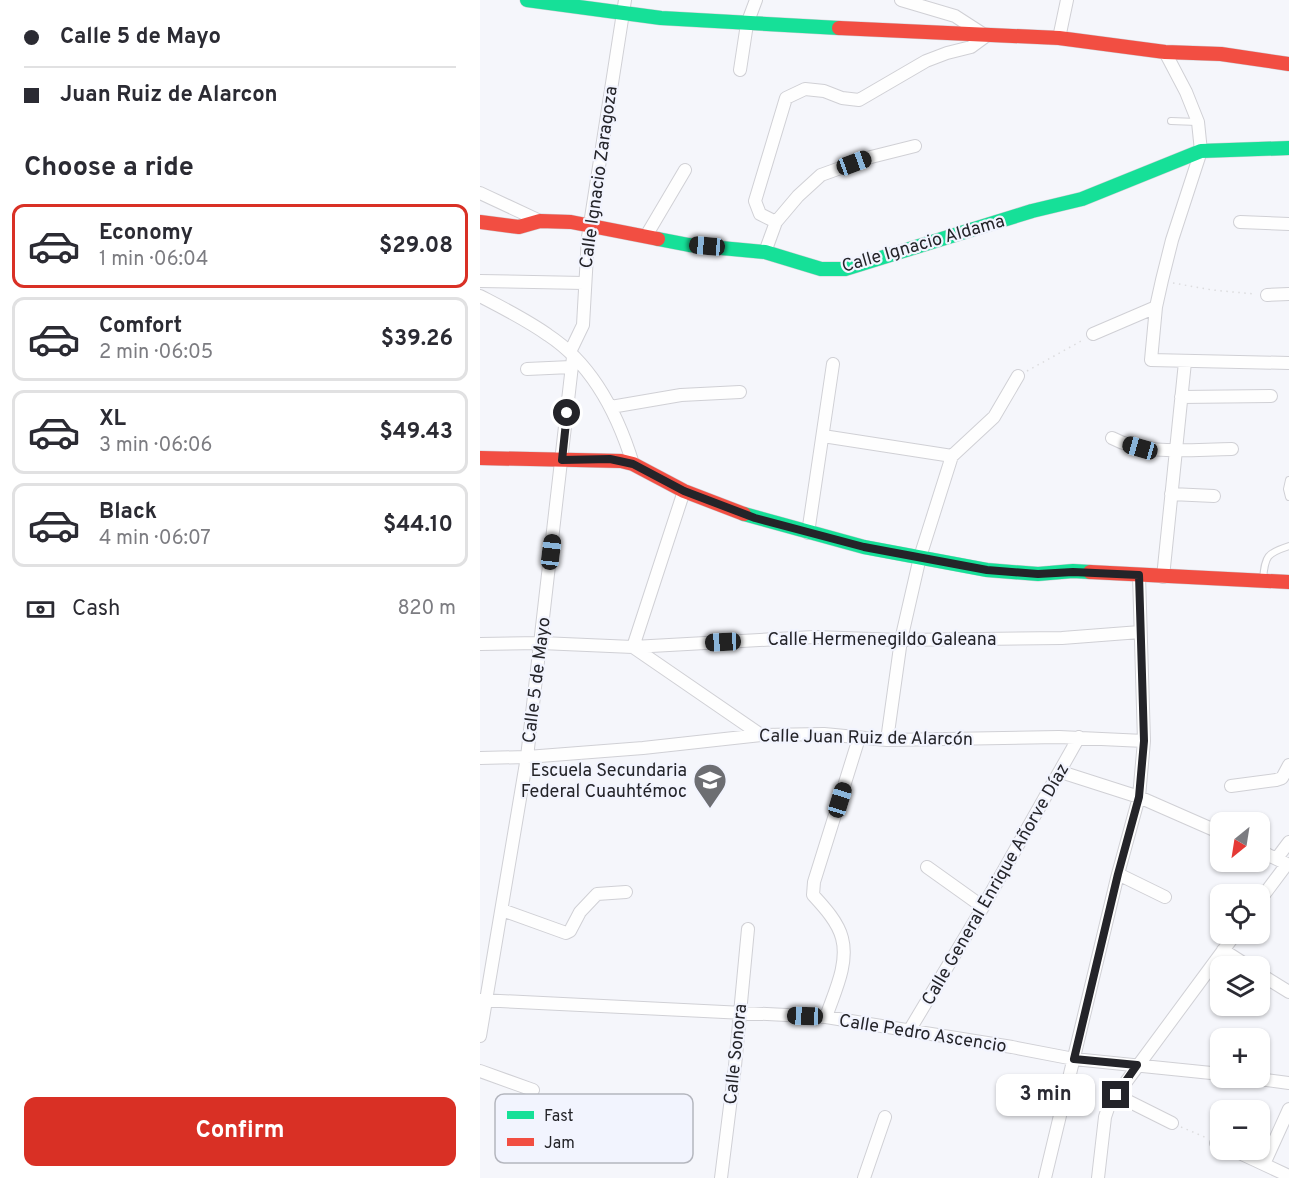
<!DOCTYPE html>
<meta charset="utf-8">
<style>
body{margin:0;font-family:Overpass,sans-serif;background:#f2f2f3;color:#2b2b33;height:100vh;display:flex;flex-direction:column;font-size:22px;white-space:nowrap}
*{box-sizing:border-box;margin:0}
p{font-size:20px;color:#7c7c81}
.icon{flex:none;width:33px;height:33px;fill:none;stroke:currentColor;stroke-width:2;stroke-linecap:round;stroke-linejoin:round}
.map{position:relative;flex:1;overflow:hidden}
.panel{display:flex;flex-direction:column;background:#fff;width:480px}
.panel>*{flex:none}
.guide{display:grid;align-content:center;height:132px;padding:0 24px;background:#fff}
.needle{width:39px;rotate:210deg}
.controls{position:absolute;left:730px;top:812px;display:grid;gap:12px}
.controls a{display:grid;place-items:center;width:60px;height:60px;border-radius:12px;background:#fff;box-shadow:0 2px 4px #0004;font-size:30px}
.end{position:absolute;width:27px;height:27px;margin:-14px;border:8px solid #242429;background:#fff;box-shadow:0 0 0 3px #fff}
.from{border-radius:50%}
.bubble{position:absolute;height:42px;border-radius:12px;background:#fff;box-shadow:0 2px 4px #0004;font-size:20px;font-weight:700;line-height:42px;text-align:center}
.car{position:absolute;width:18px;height:36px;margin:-18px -9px;border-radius:8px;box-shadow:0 0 4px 2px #0007;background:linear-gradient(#222 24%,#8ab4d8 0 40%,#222 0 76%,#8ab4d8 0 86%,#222 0)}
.guide b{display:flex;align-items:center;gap:21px;height:57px;font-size:22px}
.guide b+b{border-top:2px solid #e1e1e2}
.guide i{width:15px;height:15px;background:#2b2b33}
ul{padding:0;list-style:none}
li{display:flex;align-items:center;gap:18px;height:84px;margin:0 12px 9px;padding:0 12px;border:3px solid #e1e1e2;border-radius:12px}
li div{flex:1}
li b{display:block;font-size:22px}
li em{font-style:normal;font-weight:700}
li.active{border-color:#d93025}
li>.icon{width:54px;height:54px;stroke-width:1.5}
h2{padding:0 24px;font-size:27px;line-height:72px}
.pay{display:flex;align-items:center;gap:15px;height:66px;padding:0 24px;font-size:22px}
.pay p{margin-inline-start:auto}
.primary-button{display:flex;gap:12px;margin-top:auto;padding:12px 24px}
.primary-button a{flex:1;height:69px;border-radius:12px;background:#d93025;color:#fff;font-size:24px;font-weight:700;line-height:69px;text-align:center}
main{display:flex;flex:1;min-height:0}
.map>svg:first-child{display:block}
</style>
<main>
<section class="panel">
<div class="guide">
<b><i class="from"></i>Calle 5 de Mayo</b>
<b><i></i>Juan Ruiz de Alarcon</b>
</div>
<h2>Choose a ride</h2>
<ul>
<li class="active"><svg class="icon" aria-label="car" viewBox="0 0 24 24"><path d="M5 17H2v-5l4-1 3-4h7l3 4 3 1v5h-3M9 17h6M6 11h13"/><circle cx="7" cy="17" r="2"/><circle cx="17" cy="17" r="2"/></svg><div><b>Economy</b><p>1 min · 06:04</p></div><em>$29.08</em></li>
<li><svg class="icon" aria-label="car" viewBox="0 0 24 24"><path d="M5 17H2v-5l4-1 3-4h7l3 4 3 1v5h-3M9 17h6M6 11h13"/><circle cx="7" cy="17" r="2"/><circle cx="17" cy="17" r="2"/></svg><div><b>Comfort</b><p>2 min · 06:05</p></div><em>$39.26</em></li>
<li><svg class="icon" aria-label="car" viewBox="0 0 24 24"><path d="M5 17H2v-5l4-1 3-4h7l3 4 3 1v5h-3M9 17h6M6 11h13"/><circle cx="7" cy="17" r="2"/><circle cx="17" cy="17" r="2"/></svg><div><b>XL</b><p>3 min · 06:06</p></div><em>$49.43</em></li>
<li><svg class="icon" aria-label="car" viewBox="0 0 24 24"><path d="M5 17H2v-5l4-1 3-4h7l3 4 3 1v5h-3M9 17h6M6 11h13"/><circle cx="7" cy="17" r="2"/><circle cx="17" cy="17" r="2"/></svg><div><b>Black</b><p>4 min · 06:07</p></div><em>$44.10</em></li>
</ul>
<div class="pay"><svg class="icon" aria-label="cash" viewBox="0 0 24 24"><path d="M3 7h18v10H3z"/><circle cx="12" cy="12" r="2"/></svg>Cash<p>820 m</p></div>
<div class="primary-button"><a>Confirm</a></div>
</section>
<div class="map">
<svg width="809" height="1178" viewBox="0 0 809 1178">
<rect width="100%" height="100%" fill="#f5f6fb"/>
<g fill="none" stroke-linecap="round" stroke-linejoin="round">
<defs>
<path id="lane" d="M 691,121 L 717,122
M 809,480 L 807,489 L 809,497
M 783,579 C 785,556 787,553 809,546"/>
<path id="street" d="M 579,38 L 587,0
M 685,52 L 706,92 L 718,122 L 721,151 L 692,240 L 682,280 L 676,307 L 671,360 L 809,363
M 260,70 L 267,24 L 276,0
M 0,193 L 60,221
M 296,222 L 280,214 L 275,201 L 306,98 L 325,89 L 344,91 L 362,98 L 379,100 L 446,61 L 467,53 L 491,47 L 506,36 L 475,16 L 421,0
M 760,222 L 809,224
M 166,236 L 205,170
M 285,252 L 296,222 L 318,196 L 341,175 L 391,157 L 435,146
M 0,281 L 104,283
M 787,295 L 809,294
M 0,296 C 23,308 47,320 68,335 C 112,364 138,415 153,464
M 613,334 L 676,307
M 90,352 L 103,325 L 108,237 L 145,0
M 47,369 L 91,367
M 701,397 L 791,396
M 131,407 L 201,395 L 260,392
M 343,436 L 472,456
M 632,438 C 665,456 715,449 752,449
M 204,491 L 153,647 L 281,735
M 691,494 L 734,496
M 328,533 L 353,364
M 683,577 L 705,362
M 0,644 L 61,643 L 153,647 L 334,637 L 421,640 L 582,638 L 660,632
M 407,740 L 421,640 L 440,557 L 472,456 L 514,417 L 538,376
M 0,758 L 47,757 L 163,748 L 281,735 L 344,734 L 407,740 L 579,737 L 664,741
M 581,772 L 659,797 L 741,833
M 751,786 L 796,780 L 802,778 L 809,765
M 780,851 L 807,864 L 780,900
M 797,858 L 809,842
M 447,867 L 503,907
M 638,874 L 685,897
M 22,910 L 86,933 L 90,931 L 100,912 L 117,894 L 146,892
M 743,950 L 768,966
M 780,974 L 809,992
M 0,1000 L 346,1017 L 532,1047 L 594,1059 L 741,1074
M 346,1017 C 354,993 369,964 362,938 C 358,922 344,907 333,895 L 334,882 L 379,738
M 429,1031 L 503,907 L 599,737
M 0,1036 L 47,757 L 93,357
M 0,1071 L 53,1090
M 763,1077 L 809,1083
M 636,1095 L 692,1123
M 736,1143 L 741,1145
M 751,1149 L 809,1176
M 784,1164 L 809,1109
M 241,1178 L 255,1066 L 268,929
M 384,1178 L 405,1117
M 565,1178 L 638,874 L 659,797 L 664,741 L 659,575
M 618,1178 L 625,1117 L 629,1105 L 756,933"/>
<path id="fast" d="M 47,0 L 181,18 L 359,28
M 178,239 L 209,245 L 285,252 L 341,269 L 365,269 L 552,211 L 602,199 L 721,151 L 809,148
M 264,514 L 384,547 L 507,570 L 558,574 L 593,571 L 610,572"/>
<path id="jam" d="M 359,28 L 579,38 L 685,52 L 741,54 L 809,64
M 0,222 L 39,227 L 60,221 L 91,222 L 178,239
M 0,458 L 141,461 L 153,464 L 204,491 L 264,514
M 610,572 L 809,582"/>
</defs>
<use href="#lane" stroke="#d0d0d5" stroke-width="8"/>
<use href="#street" stroke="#d0d0d5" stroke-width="14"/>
<use href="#fast" stroke="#d0d0d5" stroke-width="15"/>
<use href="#jam" stroke="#d0d0d5" stroke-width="15"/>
<path stroke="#dcdcde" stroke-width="1.5" stroke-dasharray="1.5 4.5" stroke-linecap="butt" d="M 693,283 L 732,290 L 775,294
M 547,371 L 603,340
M 701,1127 L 727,1138"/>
<use href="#lane" stroke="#fefefe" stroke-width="6"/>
<use href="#street" stroke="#fefefe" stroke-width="12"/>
<use href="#fast" stroke="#16e098" stroke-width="14"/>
<use href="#jam" stroke="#f24e42" stroke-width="14"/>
</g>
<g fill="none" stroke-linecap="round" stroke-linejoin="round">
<path stroke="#242429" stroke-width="8" d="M 87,413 L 82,460 L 130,459 L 153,464 L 204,491 L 275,518 L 384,547 L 507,570 L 558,574 L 593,572 L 659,575 L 664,741 L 659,797 L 638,874 L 594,1059 L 657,1065 L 636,1095"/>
</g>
<defs>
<symbol id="school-pin" viewBox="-11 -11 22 30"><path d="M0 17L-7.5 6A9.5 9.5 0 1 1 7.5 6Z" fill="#6d6e72" stroke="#f2f4fe"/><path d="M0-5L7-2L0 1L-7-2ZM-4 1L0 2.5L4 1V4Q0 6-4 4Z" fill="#fff"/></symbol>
</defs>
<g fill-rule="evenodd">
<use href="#school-pin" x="211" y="761" width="38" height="52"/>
</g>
<g text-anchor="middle" stroke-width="4.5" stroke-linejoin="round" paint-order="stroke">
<g font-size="18" fill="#242429" stroke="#f2f4fe">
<text transform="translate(118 177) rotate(-82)" y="6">Calle Ignacio Zaragoza</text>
<text transform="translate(443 243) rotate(-16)" y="6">Calle Ignacio Aldama</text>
<text x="402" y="645">Calle Hermenegildo Galeana</text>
<text transform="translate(56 680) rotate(-83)" y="6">Calle 5 de Mayo</text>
<text transform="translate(386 737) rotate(1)" y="6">Calle Juan Ruiz de Alarcón</text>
<text transform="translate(515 884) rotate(-60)" y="6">Calle General Enrique Añorve Díaz</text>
<text transform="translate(443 1033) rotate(9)" y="6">Calle Pedro Ascencio</text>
<text transform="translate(255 1054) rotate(-84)" y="6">Calle Sonora</text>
</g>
<g font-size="18" fill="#242429" stroke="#f2f4fe" text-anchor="end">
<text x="207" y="776">Escuela Secundaria<tspan x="207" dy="21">Federal Cuauhtémoc</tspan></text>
</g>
</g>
<rect x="15" y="1094" width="198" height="69" rx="9" fill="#f2f4fe" stroke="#b4b6be" stroke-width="1.5"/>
<rect x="27" y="1111" width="27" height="8" fill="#16e098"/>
<rect x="27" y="1138" width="27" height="8" fill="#f24e42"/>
<g font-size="16" fill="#242429">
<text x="64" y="1121">Fast</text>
<text x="64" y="1148">Jam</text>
</g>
</svg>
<div class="controls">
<a><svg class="needle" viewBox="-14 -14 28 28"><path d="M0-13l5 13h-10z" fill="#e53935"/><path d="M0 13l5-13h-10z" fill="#7c7c81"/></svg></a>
<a><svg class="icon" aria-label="locate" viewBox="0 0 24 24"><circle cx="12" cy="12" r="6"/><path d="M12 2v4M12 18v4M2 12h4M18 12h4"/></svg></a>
<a><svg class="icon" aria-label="layers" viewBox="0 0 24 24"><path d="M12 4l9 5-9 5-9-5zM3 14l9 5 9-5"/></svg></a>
<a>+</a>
<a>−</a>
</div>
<i class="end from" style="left:87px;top:413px"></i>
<i class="end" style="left:636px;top:1095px"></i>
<div class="bubble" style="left:516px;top:1074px;width:99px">3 min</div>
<i class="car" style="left:374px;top:163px;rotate:70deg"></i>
<i class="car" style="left:227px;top:246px;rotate:275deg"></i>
<i class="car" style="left:660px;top:448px;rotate:286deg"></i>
<i class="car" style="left:71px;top:552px;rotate:7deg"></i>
<i class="car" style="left:243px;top:642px;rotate:267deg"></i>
<i class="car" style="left:360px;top:800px;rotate:17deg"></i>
<i class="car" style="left:325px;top:1016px;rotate:272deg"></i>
</div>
</main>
